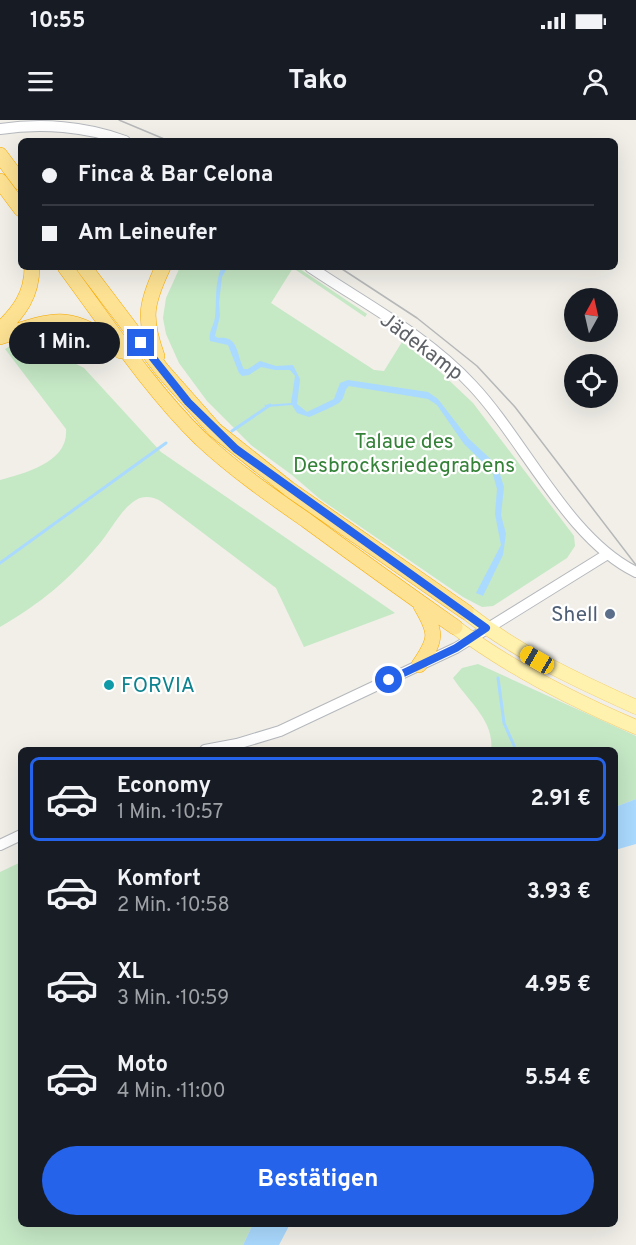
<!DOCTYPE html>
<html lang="de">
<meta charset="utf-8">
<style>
body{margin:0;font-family:Overpass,sans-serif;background:#20242c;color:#f1f3f6;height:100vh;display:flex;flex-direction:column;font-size:22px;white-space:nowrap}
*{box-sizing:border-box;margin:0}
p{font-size:20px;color:#9ea1a6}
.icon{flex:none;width:33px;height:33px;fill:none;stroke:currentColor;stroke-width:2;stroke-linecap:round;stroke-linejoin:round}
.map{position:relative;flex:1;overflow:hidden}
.panel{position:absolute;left:18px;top:627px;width:600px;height:480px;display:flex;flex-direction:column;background:#171b24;border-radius:9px;box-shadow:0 6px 24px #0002}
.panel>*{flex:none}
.guide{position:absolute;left:18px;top:18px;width:600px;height:132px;border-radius:9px;box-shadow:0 6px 24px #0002;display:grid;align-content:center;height:132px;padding:0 24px;background:#171b24}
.needle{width:39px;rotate:8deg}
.buttons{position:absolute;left:564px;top:168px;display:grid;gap:12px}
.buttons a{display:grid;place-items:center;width:54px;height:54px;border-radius:50%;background:#171b24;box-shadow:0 6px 24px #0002;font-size:30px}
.end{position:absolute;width:27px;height:27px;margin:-14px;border:8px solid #2563eb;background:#fff;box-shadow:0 0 0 3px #fff}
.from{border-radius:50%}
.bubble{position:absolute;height:42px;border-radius:21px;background:#171b24;box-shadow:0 6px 24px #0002;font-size:20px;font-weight:700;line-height:42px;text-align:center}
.car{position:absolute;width:18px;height:36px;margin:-18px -9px;border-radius:8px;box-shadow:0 0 4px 2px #0007;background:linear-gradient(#f5c518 24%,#345 0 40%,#f5c518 0 76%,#345 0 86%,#f5c518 0)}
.guide b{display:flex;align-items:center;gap:21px;height:57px;font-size:22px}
.guide b+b{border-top:2px solid #363941}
.guide i{width:15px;height:15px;background:#f1f3f6}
ul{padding:10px 0 0;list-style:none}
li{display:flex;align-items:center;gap:18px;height:84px;margin:0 12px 9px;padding:0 12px;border:3px solid transparent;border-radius:9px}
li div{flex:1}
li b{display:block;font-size:22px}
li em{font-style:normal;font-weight:700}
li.active{border-color:#2563eb}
li>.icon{width:54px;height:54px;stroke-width:1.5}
.primary-button{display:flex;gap:12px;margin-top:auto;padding:12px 24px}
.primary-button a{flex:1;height:69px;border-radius:36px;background:#2563eb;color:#fff;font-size:24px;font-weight:700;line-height:69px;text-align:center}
.status{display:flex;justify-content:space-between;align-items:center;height:42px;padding:0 30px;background:#171b24;direction:ltr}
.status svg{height:16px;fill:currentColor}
header{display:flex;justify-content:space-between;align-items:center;height:78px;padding:0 24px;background:#171b24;font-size:27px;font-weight:700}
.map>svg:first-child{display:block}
</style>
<div class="status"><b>10:55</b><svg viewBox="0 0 49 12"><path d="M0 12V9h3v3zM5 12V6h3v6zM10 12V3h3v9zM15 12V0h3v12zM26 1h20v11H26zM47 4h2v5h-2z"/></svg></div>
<header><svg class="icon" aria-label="menu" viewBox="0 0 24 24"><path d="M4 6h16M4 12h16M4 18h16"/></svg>Tako<svg class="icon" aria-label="person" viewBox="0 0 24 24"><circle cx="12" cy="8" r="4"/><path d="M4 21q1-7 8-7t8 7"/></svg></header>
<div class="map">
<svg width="636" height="1125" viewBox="0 0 636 1125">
<rect width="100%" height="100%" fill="#f1efe8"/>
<path fill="#c5e8c5" d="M 180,147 L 297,147 L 367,194 L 365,197 L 293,148 L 271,183 L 374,250 L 384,251 L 402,222 L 437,249 L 473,283 L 574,416 L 575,426 L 567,438 L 493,486 L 482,487 L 463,477 L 320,379 L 292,355 L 251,325 L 207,281 L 179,243 L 166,214 L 163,198 L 166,178 Z
M 33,214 L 51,231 L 84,248 L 161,332 L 395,493 L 304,527 L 276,468 L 162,382 C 154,377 144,375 136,380 C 121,389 111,410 100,423 C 69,460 41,483 0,507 L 0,360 C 25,353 69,342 66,309 L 5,229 Z
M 478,544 L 636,616 L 636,679 L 615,687 L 615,630 L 491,630 C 495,601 467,580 453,558 L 462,548 Z
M 21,742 L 21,1104 L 253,1104 L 243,1125 L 0,1125 L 0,752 Z"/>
<path fill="#aadaff" d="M 222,147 L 228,147 L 222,157 L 219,183 L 220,196 L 215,216 L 218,218 C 239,215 236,234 244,249 L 248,249 L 260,241 L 276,246 L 293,245 L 300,259 L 297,284 L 307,292 L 334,279 L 340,263 L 348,260 L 428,272 L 438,279 L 468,318 L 497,345 L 504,367 L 501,395 L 506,414 L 503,435 L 483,476 L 476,473 L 501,425 L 495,394 L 497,369 L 492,351 L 464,324 L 437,285 L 428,279 L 349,266 C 343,270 346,277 340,282 C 337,285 314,295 309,297 L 297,293 L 292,285 L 267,287 L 264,285 L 291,283 L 295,256 L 290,250 L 275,250 L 261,247 L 249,255 L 242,256 L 239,253 L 228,225 L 210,221 C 208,212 214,206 215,197 C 217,180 214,162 222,147 Z
M 636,679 L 636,724 L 615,730 L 615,687 Z
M 253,1104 L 290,1104 L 279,1125 L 243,1125 Z"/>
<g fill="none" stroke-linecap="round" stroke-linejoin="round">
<path stroke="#aadaff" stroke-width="3" d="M 232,311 L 270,285
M 0,443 L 166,323
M 498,558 L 504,603 L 516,630"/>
<defs>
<path id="minor" d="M 0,9 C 41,3 86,6 125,21
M 310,147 C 365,184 427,216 472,265 C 524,320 568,419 636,452
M 205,630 L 237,624 L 280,611 L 456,528 L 606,435
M 0,725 L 21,715"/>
<path id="major" d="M 466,492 C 518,533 576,560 636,587
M 455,507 C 510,548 572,580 636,607"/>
<path id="highway" d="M 0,35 L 21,63
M 0,61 L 21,89
M 65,147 C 108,205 149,268 201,319 C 233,349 270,375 306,400 C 355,436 405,472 455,507
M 84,147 L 162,250 L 215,310 L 289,369 L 466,492
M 0,210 C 19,192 32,175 32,147
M 0,217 C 58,197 71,192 121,231
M 157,236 C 143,198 146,183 163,147
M 419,545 C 437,519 437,513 421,486"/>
</defs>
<use href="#minor" stroke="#b5b8bc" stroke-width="12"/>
<use href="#major" stroke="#f2c960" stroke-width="15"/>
<use href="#highway" stroke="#f9ab00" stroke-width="16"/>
<use href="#minor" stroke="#fff" stroke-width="10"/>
<use href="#major" stroke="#fff2af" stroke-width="14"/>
<use href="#highway" stroke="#fde293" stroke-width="15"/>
<path stroke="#b6b7b8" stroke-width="1.5" d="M 119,0 L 169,21
M 339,147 L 417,198 L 477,246 L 515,287 L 636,445"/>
</g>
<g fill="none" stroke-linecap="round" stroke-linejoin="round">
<path stroke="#2563eb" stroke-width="8" d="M 141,223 L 188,282 L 236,329 L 486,508 L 456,528 L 389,560"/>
</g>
<circle fill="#5c6f8a" stroke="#fff" stroke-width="2" cx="610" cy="494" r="6"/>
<circle fill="#0f9aa8" stroke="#fff" stroke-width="2" cx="109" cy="565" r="6"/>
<g text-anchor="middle" stroke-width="4.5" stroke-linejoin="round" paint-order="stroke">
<g font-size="21" fill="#5f6368" stroke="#fff">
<text transform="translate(422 226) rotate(37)" y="7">Jädekamp</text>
</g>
<g font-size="21" fill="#348238" stroke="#fff">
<text x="404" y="328">Talaue des<tspan x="404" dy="24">Desbrocksriedegrabens</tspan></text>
</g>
<g font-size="21" fill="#4e5e75" stroke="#fff" text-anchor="end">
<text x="598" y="501">Shell</text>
</g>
<g font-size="21" fill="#0d838f" stroke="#fff" text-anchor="start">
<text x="121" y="572">FORVIA</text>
</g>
</g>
</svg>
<div class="buttons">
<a><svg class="needle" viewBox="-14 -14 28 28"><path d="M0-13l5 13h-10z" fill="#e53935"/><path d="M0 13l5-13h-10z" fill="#9ea1a6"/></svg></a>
<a><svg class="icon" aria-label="locate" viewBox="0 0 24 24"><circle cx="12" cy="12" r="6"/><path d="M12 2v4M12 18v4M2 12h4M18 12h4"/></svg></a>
</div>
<i class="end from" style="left:389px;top:560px"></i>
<i class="end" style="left:141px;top:223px"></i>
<div class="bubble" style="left:9px;top:202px;width:111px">1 Min.</div>
<i class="car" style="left:537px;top:540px;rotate:300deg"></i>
<div class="guide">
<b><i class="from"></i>Finca &amp; Bar Celona</b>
<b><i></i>Am Leineufer</b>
</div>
<section class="panel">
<ul>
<li class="active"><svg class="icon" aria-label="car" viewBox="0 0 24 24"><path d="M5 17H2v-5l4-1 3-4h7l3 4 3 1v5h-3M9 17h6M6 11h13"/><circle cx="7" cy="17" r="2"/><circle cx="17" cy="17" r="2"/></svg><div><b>Economy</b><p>1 Min. · 10:57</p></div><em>2.91 €</em></li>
<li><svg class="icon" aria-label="car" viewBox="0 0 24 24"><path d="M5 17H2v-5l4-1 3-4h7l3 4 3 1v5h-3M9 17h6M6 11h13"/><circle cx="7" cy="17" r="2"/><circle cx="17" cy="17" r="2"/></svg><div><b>Komfort</b><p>2 Min. · 10:58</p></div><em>3.93 €</em></li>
<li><svg class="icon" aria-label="car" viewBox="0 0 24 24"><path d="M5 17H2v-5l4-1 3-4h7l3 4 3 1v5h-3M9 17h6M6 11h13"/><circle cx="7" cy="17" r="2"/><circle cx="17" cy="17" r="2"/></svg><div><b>XL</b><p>3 Min. · 10:59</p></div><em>4.95 €</em></li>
<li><svg class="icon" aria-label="car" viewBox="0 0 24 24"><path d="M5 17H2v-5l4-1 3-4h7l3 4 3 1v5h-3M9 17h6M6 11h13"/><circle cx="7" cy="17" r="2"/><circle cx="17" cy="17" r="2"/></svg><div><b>Moto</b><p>4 Min. · 11:00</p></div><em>5.54 €</em></li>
</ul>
<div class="primary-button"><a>Bestätigen</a></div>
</section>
</div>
